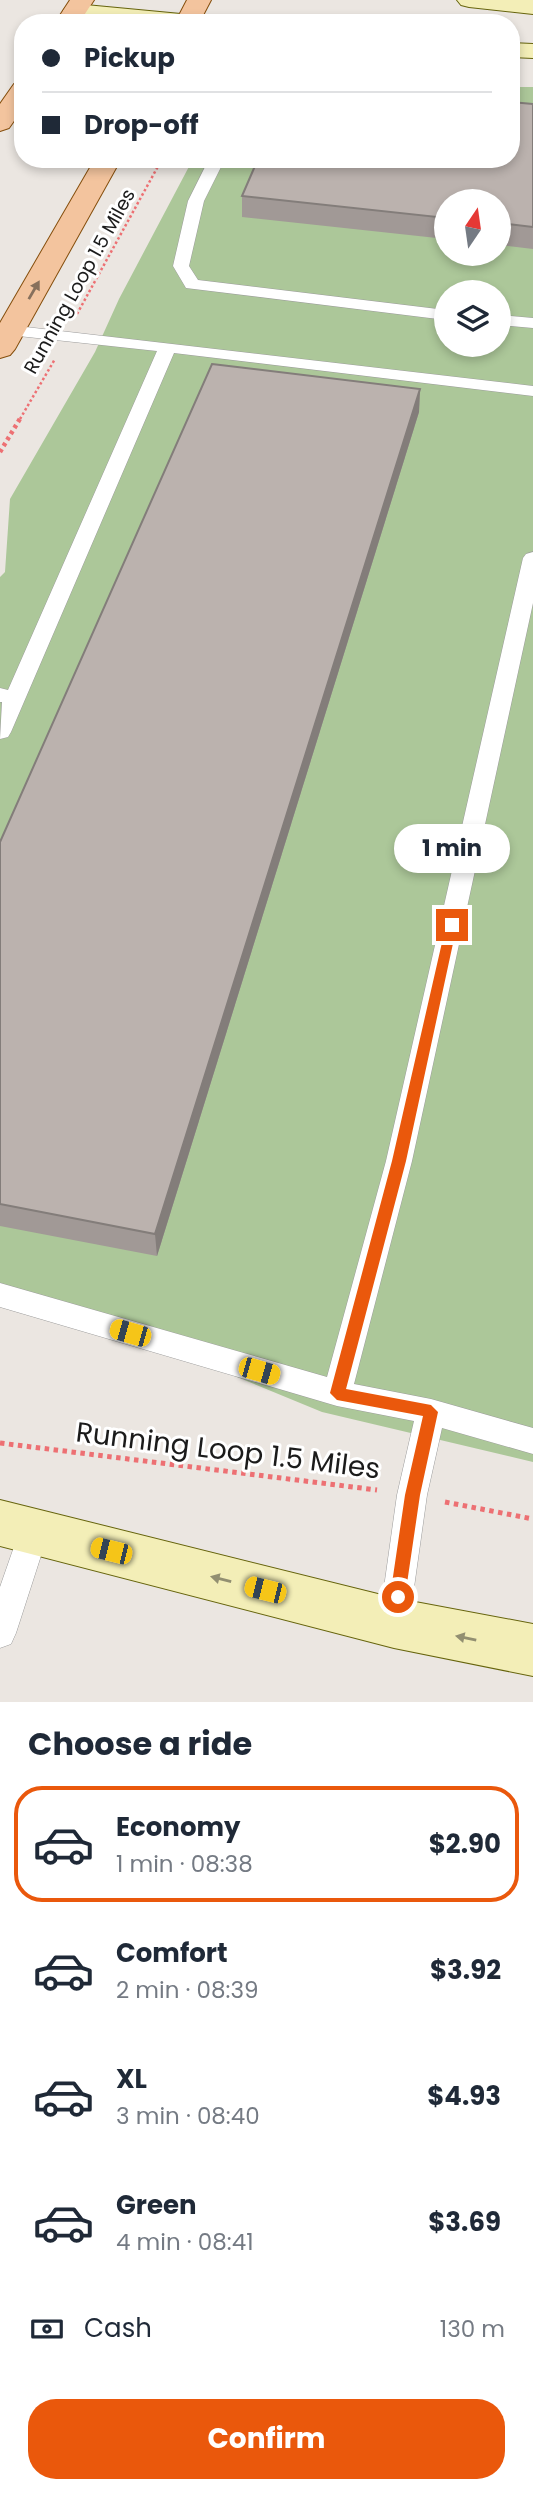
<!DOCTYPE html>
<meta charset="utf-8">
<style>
body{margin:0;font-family:Poppins,sans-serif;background:#f6f6f7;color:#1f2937;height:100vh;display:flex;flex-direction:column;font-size:26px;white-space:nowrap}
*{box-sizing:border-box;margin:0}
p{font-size:23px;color:#747a83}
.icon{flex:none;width:38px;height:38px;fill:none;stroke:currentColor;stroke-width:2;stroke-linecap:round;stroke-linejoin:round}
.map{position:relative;height:1702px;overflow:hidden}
.drawer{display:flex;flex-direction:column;background:#fff;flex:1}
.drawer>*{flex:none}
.hud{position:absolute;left:14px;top:14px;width:506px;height:154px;border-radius:28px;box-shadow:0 4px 10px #0003;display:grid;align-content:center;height:154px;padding:0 28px;background:#fff}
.needle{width:46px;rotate:13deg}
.fabs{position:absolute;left:434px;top:189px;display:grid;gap:14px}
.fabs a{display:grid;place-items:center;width:77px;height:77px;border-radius:50%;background:#fff;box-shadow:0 4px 10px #0003;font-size:35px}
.end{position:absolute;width:32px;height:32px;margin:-16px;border:9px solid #ea580c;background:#fff;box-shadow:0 0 0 4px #fff}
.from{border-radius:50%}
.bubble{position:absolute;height:49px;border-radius:24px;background:#fff;box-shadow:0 4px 10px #0003;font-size:23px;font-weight:700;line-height:49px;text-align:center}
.car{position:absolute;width:21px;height:42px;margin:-21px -10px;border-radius:9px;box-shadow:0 0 5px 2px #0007;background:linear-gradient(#f5c518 24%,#345 0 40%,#f5c518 0 76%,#345 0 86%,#f5c518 0)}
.hud b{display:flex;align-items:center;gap:24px;height:66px;font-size:26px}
.hud b+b{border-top:2px solid #e0e1e3}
.hud i{width:18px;height:18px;background:#1f2937}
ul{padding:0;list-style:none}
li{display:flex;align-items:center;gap:21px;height:116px;margin:0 14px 10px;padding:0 14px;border:4px solid transparent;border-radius:28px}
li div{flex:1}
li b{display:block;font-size:26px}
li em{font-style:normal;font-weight:700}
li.current{border-color:#ea580c}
li>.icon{width:63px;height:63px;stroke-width:1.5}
h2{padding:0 28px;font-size:32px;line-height:84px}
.pay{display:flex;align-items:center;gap:18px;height:77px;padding:0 28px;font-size:26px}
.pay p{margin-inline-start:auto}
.action{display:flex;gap:14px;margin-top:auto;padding:14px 28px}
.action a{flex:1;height:80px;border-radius:28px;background:#ea580c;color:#fff;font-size:28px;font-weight:700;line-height:80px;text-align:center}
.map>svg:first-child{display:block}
</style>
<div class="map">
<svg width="533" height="1702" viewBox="0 0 533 1702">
<rect width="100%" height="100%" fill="#ebe6e1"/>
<path fill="#acc799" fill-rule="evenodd" d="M 511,87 L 533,87 L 533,1462 L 322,1412 L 167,1348 L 0,1298 L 0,577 L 5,572 L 10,499 L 95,352 L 119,299 L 193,159 L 511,159 ZM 446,201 L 499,201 L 499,254 L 446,254 ZM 446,292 L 499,292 L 499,345 L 446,345 Z"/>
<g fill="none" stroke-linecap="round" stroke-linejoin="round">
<defs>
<path id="lane" d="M 209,159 L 225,159 L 204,201 L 189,266 L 198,280 L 446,310 L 446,320 L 186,288 L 173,266 L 188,201 Z
M 499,315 L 533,318 L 533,328 L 499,325 Z
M 0,324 L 533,386 L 533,396 L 174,353 L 11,732 L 8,737 L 0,739 L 2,702 L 0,702 L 0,688 L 8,690 L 157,351 L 0,334 Z
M 533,552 L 533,603 L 412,1161 L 354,1384 L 431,1399 L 533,1428 L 533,1454 L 442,1428 L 427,1495 L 409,1623 L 405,1634 L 394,1638 L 383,1634 L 379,1623 L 397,1495 L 414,1421 L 337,1406 L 0,1307 L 0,1283 L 327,1377 L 386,1161 L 523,558 L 526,554 Z
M 34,1517 L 45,1521 L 49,1531 L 16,1633 L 11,1644 L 0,1648 L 0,1587 L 23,1521 Z"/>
<path id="secondary" d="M 457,0 L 533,0 L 533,14 L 469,7 L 461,5 Z
M 75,4 L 202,16 L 210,18 L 214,23 L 125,23 L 67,16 L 63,11 L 67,6 Z
M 511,43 L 533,44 L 533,58 L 511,57 Z
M 0,1500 L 394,1598 L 533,1624 L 533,1676 L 394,1648 L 0,1546 Z"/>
<path id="primary" d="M 70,0 L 94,0 L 79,23 L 55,23 Z
M 187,0 L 211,0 L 199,23 L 175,23 Z
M 23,82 L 23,108 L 9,128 L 0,131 L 0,104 L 14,84 Z
M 95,159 L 121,159 L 15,349 L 10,355 L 0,358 L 0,323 Z"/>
</defs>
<use href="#lane" stroke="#9c9c9c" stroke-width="1"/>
<use href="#secondary" stroke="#66640d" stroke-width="2"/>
<use href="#primary" stroke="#854e0c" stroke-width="2"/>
<path stroke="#ed7073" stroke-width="2.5" stroke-dasharray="2.5 2.5" stroke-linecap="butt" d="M 77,314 L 162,159
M 20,419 L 55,359"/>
<path stroke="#ed7073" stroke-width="4.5" stroke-dasharray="3.5 3.5" stroke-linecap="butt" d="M 0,452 L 21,417"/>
<path stroke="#ed7073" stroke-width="5" stroke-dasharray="4.5 4.5" stroke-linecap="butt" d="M 0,1443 L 377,1490
M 445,1502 L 533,1519"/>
<use href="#lane" fill="#fff" fill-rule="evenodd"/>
<use href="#secondary" fill="#f3eeb7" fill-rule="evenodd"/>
<use href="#primary" fill="#f3c49e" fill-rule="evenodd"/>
</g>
<path fill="#a19996" d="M 533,104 L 533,249 L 499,245 L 499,201 L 446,201 L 446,239 L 242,217 L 242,196 Z
M 420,389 L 419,412 L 157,1256 L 0,1226 L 0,842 Z"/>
<path fill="#837d7a" d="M 420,389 L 419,412 L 157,1256 L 155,1234 Z"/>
<path fill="#bbb2ae" stroke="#837d7a" stroke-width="2" d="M 511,102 L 533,104 L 533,227 L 499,223 L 499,201 L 446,201 L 446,218 L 242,196 L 258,159 L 511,159 Z
M 212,364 L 420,389 L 155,1234 L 0,1204 L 0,842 Z"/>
<defs><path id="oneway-solid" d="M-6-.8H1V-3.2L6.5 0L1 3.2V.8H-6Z" transform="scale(1.75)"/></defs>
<use fill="#87705c" href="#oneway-solid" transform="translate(34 290) rotate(-60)"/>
<g fill="#928f71">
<use href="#oneway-solid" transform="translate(221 1579) rotate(-166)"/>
<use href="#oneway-solid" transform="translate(466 1638) rotate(-168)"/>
</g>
<path fill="#ea580c" d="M 452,921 L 457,925 L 406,1161 L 346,1389 L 431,1405 L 438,1412 L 420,1495 L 405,1597 L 403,1603 L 398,1605 L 392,1603 L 390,1597 L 405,1495 L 423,1416 L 337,1400 L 330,1393 L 392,1161 L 446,925 Z"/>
<g text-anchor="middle" stroke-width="6" stroke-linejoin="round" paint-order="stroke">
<g font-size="19" fill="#1b1b1b" stroke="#fff">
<text transform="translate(79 281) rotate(-61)" y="7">Running Loop 1.5 Miles</text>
</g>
<g font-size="28" fill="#1b1b1b" stroke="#fff">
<text transform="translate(228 1450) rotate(7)" y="10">Running Loop 1.5 Miles</text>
</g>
</g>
</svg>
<div class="fabs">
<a><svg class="needle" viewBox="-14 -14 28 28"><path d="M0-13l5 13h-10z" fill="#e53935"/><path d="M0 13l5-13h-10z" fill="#747a83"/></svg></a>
<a><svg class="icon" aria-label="layers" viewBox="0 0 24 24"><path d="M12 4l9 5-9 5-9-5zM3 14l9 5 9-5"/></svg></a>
</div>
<i class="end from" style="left:398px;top:1597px"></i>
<i class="end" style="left:452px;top:925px"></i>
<div class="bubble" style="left:394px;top:824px;width:116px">1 min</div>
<i class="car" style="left:130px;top:1333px;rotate:286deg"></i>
<i class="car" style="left:259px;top:1371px;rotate:106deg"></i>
<i class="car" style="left:111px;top:1551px;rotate:284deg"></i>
<i class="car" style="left:265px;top:1590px;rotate:284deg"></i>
<div class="hud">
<b><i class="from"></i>Pickup</b>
<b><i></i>Drop-off</b>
</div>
</div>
<section class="drawer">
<h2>Choose a ride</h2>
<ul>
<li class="current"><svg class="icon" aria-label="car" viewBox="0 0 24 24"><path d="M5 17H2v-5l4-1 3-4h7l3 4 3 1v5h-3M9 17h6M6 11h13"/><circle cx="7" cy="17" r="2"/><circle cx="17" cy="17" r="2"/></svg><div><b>Economy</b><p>1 min · 08:38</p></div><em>$2.90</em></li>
<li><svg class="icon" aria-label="car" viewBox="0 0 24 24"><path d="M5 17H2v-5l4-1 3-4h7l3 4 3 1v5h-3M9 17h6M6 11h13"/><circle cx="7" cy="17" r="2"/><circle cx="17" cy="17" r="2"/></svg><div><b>Comfort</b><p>2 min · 08:39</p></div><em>$3.92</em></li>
<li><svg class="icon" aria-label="car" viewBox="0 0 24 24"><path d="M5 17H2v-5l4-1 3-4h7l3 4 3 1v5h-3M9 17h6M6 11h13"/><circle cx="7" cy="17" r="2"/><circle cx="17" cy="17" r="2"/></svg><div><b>XL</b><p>3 min · 08:40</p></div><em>$4.93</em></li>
<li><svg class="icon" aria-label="car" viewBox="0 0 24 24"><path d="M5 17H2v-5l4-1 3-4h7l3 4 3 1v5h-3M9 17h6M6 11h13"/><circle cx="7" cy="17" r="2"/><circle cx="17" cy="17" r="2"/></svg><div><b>Green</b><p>4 min · 08:41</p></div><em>$3.69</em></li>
</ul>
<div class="pay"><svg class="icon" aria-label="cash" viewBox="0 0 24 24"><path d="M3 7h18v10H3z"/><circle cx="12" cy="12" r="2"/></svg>Cash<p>130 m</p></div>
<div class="action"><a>Confirm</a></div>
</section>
